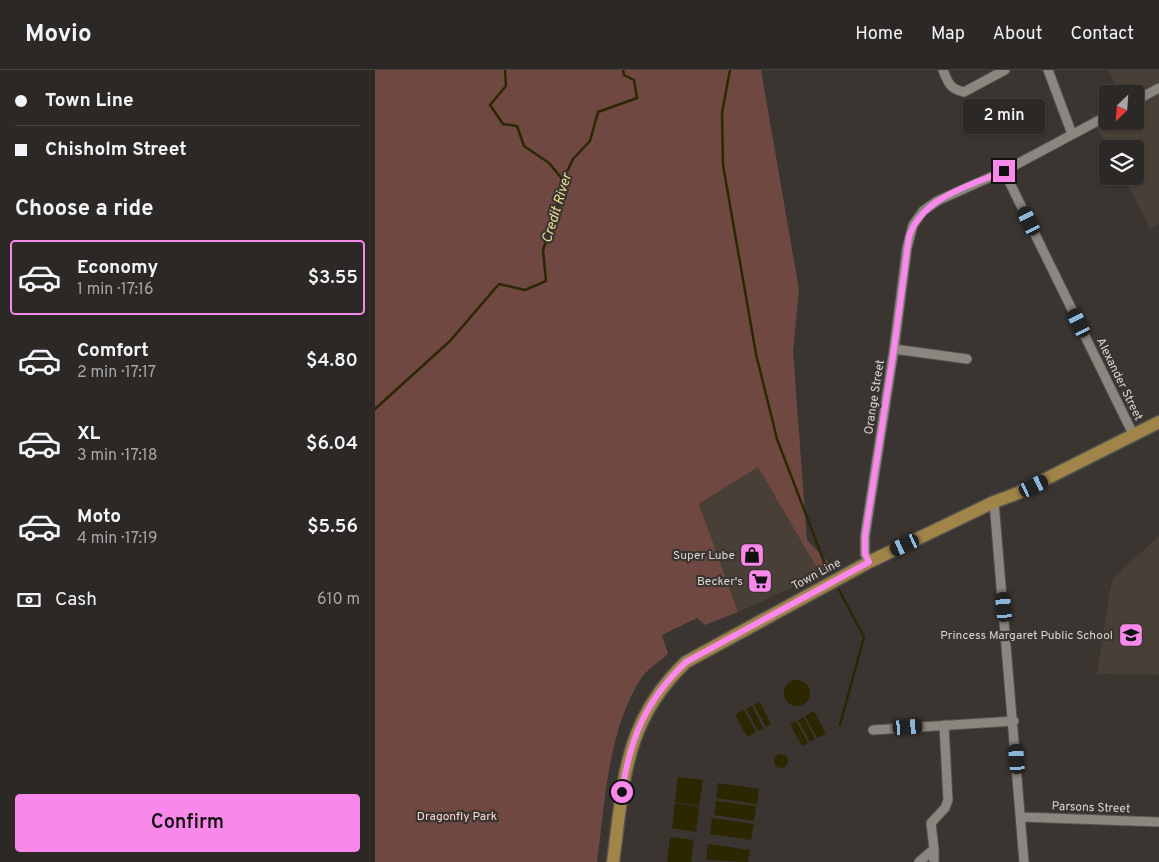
<!DOCTYPE html>
<meta charset="utf-8">
<style>
body{margin:0;font-family:Overpass,sans-serif;background:#34302d;color:#f1f3f6;height:100vh;display:flex;flex-direction:column;font-size:19px;white-space:nowrap}
*{box-sizing:border-box;margin:0}
p{font-size:16px;color:#a6a6a7}
.icon{flex:none;width:28px;height:28px;fill:none;stroke:currentColor;stroke-width:2;stroke-linecap:round;stroke-linejoin:round}
.map{position:relative;flex:1;overflow:hidden}
.sheet{display:flex;flex-direction:column;background:#2c2825;width:375px}
.sheet>*{flex:none}
.banner{display:grid;align-content:center;height:110px;padding:0 15px;background:#2c2825}
.needle{width:32px;rotate:205deg}
.tools{position:absolute;left:724px;top:15px;display:grid;gap:10px}
.tools a{display:grid;place-items:center;width:45px;height:45px;border-radius:5px;background:#2c2825;box-shadow:0 1px 4px #0004,0 0 0 1px #484442;font-size:25px}
.end{position:absolute;width:22px;height:22px;margin:-11px;border:6px solid #f888ea;background:#111;box-shadow:0 0 0 2px #111}
.from{border-radius:50%}
.bubble{position:absolute;height:35px;border-radius:5px;background:#2c2825;box-shadow:0 1px 4px #0004,0 0 0 1px #484442;font-size:16px;font-weight:600;line-height:35px;text-align:center}
.car{position:absolute;width:15px;height:30px;margin:-15px -8px;border-radius:6px;box-shadow:0 0 4px 1px #0007;background:linear-gradient(#222 24%,#8ab4d8 0 40%,#222 0 76%,#8ab4d8 0 86%,#222 0)}
.banner b{display:flex;align-items:center;gap:18px;height:48px;font-size:19px}
.banner b+b{border-top:1px solid #484442}
.banner i{width:12px;height:12px;background:#f1f3f6}
ul{padding:0;list-style:none}
li{display:flex;align-items:center;gap:15px;height:75px;margin:0 10px 8px;padding:0 5px;border:2px solid transparent;border-radius:5px}
li div{flex:1}
li b{display:block;font-size:19px}
li em{font-style:normal;font-weight:600}
li.selected{border-color:#f888ea}
li>.icon{width:45px;height:45px;stroke-width:1.5}
h2{padding:0 15px;font-size:22px;line-height:60px}
.pay{display:flex;align-items:center;gap:12px;height:55px;padding:0 15px;font-size:19px}
.pay p{margin-inline-start:auto}
.cta{display:flex;gap:10px;margin-top:auto;padding:10px 15px}
.cta a{flex:1;height:58px;border-radius:5px;background:#f888ea;color:#111;font-size:20px;font-weight:600;line-height:58px;text-align:center}
header{display:flex;align-items:center;gap:30px;box-sizing:border-box;height:70px;padding:0 25px;background:#2c2825;border-bottom:1px solid #484442}
header strong{font-size:24px}
nav{display:flex;gap:28px;margin-inline-start:auto;font-size:18px}
main{display:flex;flex:1;min-height:0}
.map>svg:first-child{display:block}
</style>
<header>
<strong>Movio</strong>
<nav><a>Home</a><a>Map</a><a>About</a><a>Contact</a></nav>
</header>
<main>
<section class="sheet">
<div class="banner">
<b><i class="from"></i>Town Line</b>
<b><i></i>Chisholm Street</b>
</div>
<h2>Choose a ride</h2>
<ul>
<li class="selected"><svg class="icon" aria-label="car" viewBox="0 0 24 24"><path d="M5 17H2v-5l4-1 3-4h7l3 4 3 1v5h-3M9 17h6M6 11h13"/><circle cx="7" cy="17" r="2"/><circle cx="17" cy="17" r="2"/></svg><div><b>Economy</b><p>1 min · 17:16</p></div><em>$3.55</em></li>
<li><svg class="icon" aria-label="car" viewBox="0 0 24 24"><path d="M5 17H2v-5l4-1 3-4h7l3 4 3 1v5h-3M9 17h6M6 11h13"/><circle cx="7" cy="17" r="2"/><circle cx="17" cy="17" r="2"/></svg><div><b>Comfort</b><p>2 min · 17:17</p></div><em>$4.80</em></li>
<li><svg class="icon" aria-label="car" viewBox="0 0 24 24"><path d="M5 17H2v-5l4-1 3-4h7l3 4 3 1v5h-3M9 17h6M6 11h13"/><circle cx="7" cy="17" r="2"/><circle cx="17" cy="17" r="2"/></svg><div><b>XL</b><p>3 min · 17:18</p></div><em>$6.04</em></li>
<li><svg class="icon" aria-label="car" viewBox="0 0 24 24"><path d="M5 17H2v-5l4-1 3-4h7l3 4 3 1v5h-3M9 17h6M6 11h13"/><circle cx="7" cy="17" r="2"/><circle cx="17" cy="17" r="2"/></svg><div><b>Moto</b><p>4 min · 17:19</p></div><em>$5.56</em></li>
</ul>
<div class="pay"><svg class="icon" aria-label="cash" viewBox="0 0 24 24"><path d="M3 7h18v10H3z"/><circle cx="12" cy="12" r="2"/></svg>Cash<p>610 m</p></div>
<div class="cta"><a>Confirm</a></div>
</section>
<div class="map">
<svg width="784" height="792" viewBox="0 0 784 792">
<rect width="100%" height="100%" fill="#3a3531"/>
<path fill="#483f36" d="M 734,0 L 784,0 L 784,154 L 775,159 L 748,106 L 760,106 L 760,79 L 733,79 L 716,46 L 732,40 L 732,51 L 760,51 L 760,24 L 744,24 Z
M 383,397 L 446,505 L 363,542 L 324,434 Z
M 784,466 L 784,605 L 722,604 L 734,525 L 738,508 Z"/>
<path fill="#704842" d="M 0,0 L 386,0 L 424,220 L 418,281 L 432,470 L 459,498 L 446,505 L 383,397 L 324,434 L 363,542 L 330,555 L 322,548 L 287,565 L 293,584 C 285,591 273,599 267,607 C 233,658 230,733 222,792 L 0,792 Z"/>
<path fill="#2c2700" d="M409 623a13 13 0 1 1 26 0a13 13 0 1 1-26 0Z
M 385,632 L 396,654 L 391,657 L 379,635 Z
M 377,636 L 388,658 L 383,661 L 371,639 Z
M 369,640 L 381,662 L 372,667 L 360,644 Z
M 439,641 L 451,664 L 442,668 L 430,646 Z
M 429,647 L 440,669 L 435,672 L 423,650 Z
M 421,651 L 433,673 L 427,676 L 415,654 Z
M399 691a7 7 0 1 1 14 0a7 7 0 1 1-14 0Z
M 303,707 L 328,710 L 324,736 L 300,732 Z
M 343,713 L 384,719 L 382,734 L 341,728 Z
M 341,731 L 381,736 L 379,751 L 339,745 Z
M 300,733 L 324,737 L 321,762 L 297,758 Z
M 337,748 L 379,754 L 376,770 L 335,764 Z
M 295,767 L 319,770 L 316,792 L 292,792 Z
M 333,774 L 375,780 L 373,792 L 331,790 Z"/>
<g fill="none" stroke-linecap="round" stroke-linejoin="round">
<path stroke="#2c2700" stroke-width="2.5" d="M 130,0 L 131,16 L 115,35 L 128,54 L 142,56 L 149,76 L 174,93 L 188,110
M 355,0 L 347,43 L 348,95 L 381,284 L 402,369 L 453,502
M 0,339 L 75,271 L 124,214 L 150,220 L 171,211 L 168,180 L 182,140 L 188,110 L 198,89 L 215,71 L 223,42 L 262,28 L 259,10 L 249,5 L 248,0
M 464,520 L 489,567 L 465,655"/>
<defs>
<path id="minor" d="M 568,0 C 573,13 575,19 589,22 L 630,0
M 673,0 L 697,64
M 760,31 L 784,18
M 629,101 L 759,366
M 519,279 L 592,289
M 619,432 L 649,792
M 494,492 L 490,484 L 490,466 L 519,279 L 532,178 L 538,155 L 548,141 L 562,131 L 629,101 L 732,46
M 498,660 L 639,651
M 646,747 L 784,752
M 559,779 L 559,792
M 544,792 L 559,779 L 556,753 L 570,738 L 573,730 L 569,655"/>
<path id="major" d="M 238,792 C 249,712 248,652 311,592 L 494,492 L 619,432 L 643,423 L 784,352"/>
</defs>
<use href="#minor" stroke="#55514d" stroke-width="11"/>
<use href="#major" stroke="#55514d" stroke-width="15"/>
<use href="#minor" stroke="#8c8681" stroke-width="9"/>
<use href="#major" stroke="#a08549" stroke-width="12"/>
</g>
<g fill="none" stroke-linecap="round" stroke-linejoin="round">
<path stroke="#f888ea" stroke-width="6" d="M 247,722 C 255,668 271,630 311,592 L 494,492 L 490,484 L 490,466 L 519,279 L 534,166 C 548,127 594,116 629,101"/>
</g>
<defs>
<symbol id="shop-square" viewBox="-11 -11 22 22"><rect x="-9" y="-9" width="18" height="18" rx="4" fill="#f888ea" stroke="#3a3531"/><path d="M-5-2.5h2.3a2.7 3.5 0 0 1 5.4 0H5L5.5 6h-11ZM-1.5-2.5h3a1.5 2.3 0 0 0-3 0Z" fill="#111"/></symbol>
<symbol id="supermarket-square" viewBox="-11 -11 22 22"><rect x="-9" y="-9" width="18" height="18" rx="4" fill="#f888ea" stroke="#3a3531"/><path d="M-6-5.5h2.5l.6 2H6L4.5 2H-2.5L-4.4-4H-6ZM-1.5 3.2a1.3 1.3 0 1 0 .1 0ZM3 3.2a1.3 1.3 0 1 0 .1 0Z" fill="#111"/></symbol>
<symbol id="school-square" viewBox="-11 -11 22 22"><rect x="-9" y="-9" width="18" height="18" rx="4" fill="#f888ea" stroke="#3a3531"/><path d="M0-5L7-2L0 1L-7-2ZM-4 1L0 2.5L4 1V4Q0 6-4 4Z" fill="#111"/></symbol>
</defs>
<g fill-rule="evenodd">
<use href="#shop-square" x="363" y="471" width="28" height="28"/>
<use href="#supermarket-square" x="371" y="497" width="28" height="28"/>
<use href="#school-square" x="742" y="551" width="28" height="28"/>
</g>
<g text-anchor="middle" stroke-width="4.5" stroke-linejoin="round" paint-order="stroke">
<g font-size="12" fill="#d9d6d3" stroke="#3a3531">
<text transform="translate(745 309) rotate(64)" y="4">Alexander Street</text>
<text transform="translate(499 327) rotate(-81)" y="4">Orange Street</text>
<text transform="translate(441 504) rotate(-28)" y="4">Town Line</text>
<text transform="translate(716 737) rotate(2)" y="4">Parsons Street</text>
</g>
<g font-size="12" fill="#d9d6d3" stroke="#3a3531" text-anchor="end">
<text x="360" y="489">Super Lube</text>
<text x="368" y="515">Becker's</text>
<text x="738" y="569">Princess Margaret Public School</text>
</g>
<g font-size="12" fill="#fed9d4" stroke="#3a3531">
<text x="82" y="750">Dragonfly Park</text>
</g>
<g font-size="14" font-style="italic" fill="#e9e08e" stroke="#3a3531">
<text transform="translate(181 138) rotate(-73)" y="5">Credit River</text>
</g>
</g>
</svg>
<div class="tools">
<a><svg class="needle" viewBox="-14 -14 28 28"><path d="M0-13l5 13h-10z" fill="#e53935"/><path d="M0 13l5-13h-10z" fill="#a6a6a7"/></svg></a>
<a><svg class="icon" aria-label="layers" viewBox="0 0 24 24"><path d="M12 4l9 5-9 5-9-5zM3 14l9 5 9-5"/></svg></a>
</div>
<i class="end from" style="left:247px;top:722px"></i>
<i class="end" style="left:629px;top:101px"></i>
<div class="bubble" style="left:588px;top:29px;width:82px">2 min</div>
<i class="car" style="left:654px;top:151px;rotate:334deg"></i>
<i class="car" style="left:704px;top:253px;rotate:334deg"></i>
<i class="car" style="left:659px;top:416px;rotate:64deg"></i>
<i class="car" style="left:530px;top:475px;rotate:245deg"></i>
<i class="car" style="left:629px;top:537px;rotate:355deg"></i>
<i class="car" style="left:533px;top:657px;rotate:86deg"></i>
<i class="car" style="left:642px;top:689px;rotate:356deg"></i>
</div>
</main>
